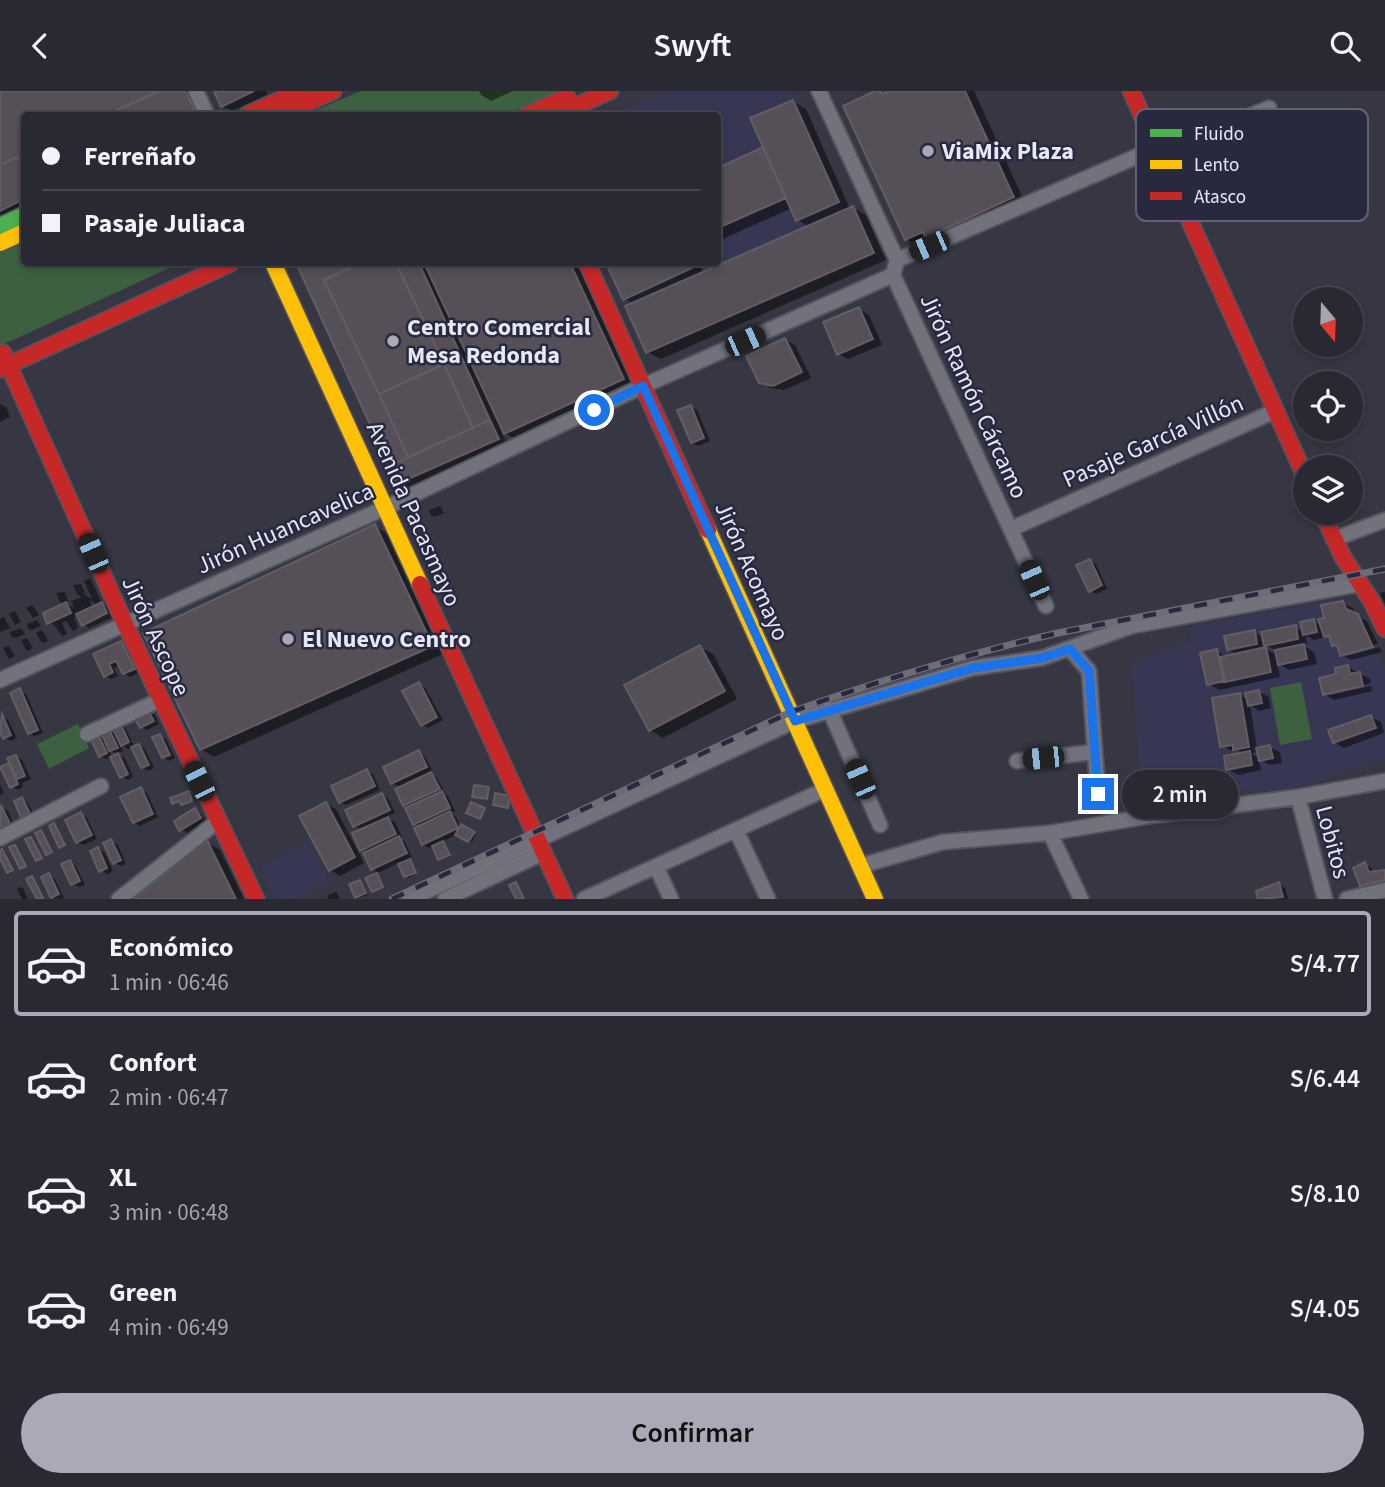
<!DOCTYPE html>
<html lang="es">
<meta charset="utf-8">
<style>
body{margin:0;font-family:"Source Sans 3",sans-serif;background:#31313b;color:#f1f3f6;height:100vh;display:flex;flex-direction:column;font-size:26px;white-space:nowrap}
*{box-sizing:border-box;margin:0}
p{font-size:23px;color:#a5a6ac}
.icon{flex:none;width:38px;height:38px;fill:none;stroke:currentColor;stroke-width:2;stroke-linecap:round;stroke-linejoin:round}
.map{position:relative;height:808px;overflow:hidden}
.side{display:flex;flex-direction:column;background:#292933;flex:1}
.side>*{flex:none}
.top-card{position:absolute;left:21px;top:21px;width:700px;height:154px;border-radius:7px;box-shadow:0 4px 10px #0003,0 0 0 2px #45454e;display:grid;align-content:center;height:154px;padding:0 21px;background:#292933}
.needle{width:46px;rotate:161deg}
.controls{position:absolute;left:1293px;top:196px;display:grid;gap:14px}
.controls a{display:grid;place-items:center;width:70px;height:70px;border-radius:50%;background:#292933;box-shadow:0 4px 10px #0003,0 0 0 2px #45454e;font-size:35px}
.end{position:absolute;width:32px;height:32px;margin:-16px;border:9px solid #1a73e8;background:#fff;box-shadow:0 0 0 4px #fff}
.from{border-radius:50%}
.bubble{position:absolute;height:49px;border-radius:24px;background:#292933;box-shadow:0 4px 10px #0003,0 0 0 2px #45454e;font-size:23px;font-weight:600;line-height:49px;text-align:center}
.car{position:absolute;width:21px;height:42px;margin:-21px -10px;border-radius:9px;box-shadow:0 0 5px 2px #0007;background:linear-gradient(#222 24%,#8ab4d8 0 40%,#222 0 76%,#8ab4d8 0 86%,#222 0)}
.top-card b{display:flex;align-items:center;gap:24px;height:66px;font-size:26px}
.top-card b+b{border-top:2px solid #45454e}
.top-card i{width:18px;height:18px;background:#f1f3f6}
ul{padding:12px 0 0;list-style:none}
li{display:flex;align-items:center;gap:21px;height:105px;margin:0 14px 10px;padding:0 7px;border:4px solid transparent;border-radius:7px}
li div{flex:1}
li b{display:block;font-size:26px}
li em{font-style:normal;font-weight:600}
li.active{border-color:#a9a9b8}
li>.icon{width:63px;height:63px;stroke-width:1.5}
.button{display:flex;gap:14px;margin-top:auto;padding:14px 21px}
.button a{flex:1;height:80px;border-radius:42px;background:#a9a9b8;color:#111;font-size:28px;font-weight:600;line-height:80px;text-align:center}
header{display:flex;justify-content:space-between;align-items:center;height:91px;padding:0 21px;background:#292933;font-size:32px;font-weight:600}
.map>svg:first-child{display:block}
</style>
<header><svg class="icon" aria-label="back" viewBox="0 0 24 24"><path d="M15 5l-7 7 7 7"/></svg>Swyft<svg class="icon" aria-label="search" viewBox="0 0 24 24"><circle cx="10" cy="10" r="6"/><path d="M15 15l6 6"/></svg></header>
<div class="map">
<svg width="1385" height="808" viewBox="0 0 1385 808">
<rect width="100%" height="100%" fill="#373744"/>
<path fill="#373754" d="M 667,0 L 796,0 L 793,9 L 838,111 L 853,115 L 874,162 L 646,262 L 606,172 L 718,172 L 718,24 L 611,24 Z
M 1344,507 L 1348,515 L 1359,521 L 1385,577 L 1385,667 L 1294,697 L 1142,707 L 1131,572 L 1190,550 L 1188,536 Z
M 310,750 L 329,791 L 293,808 L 276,808 L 260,774 Z"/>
<path fill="#3d6140" d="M 361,0 L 559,0 L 506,24 L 304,24 Z
M 24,149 L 24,172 L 180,172 L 0,255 L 0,160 Z
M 1301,591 L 1312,648 L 1280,654 L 1270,597 Z
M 78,633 L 89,657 L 49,678 L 37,653 Z"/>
<path fill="#0007" fill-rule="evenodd" d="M 0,0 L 194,0 L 205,24 L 24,24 L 24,122 L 0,133 Z
M 215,0 L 266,0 L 268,3 L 232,20 L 222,15 Z
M 479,0 L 513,0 L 491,10 L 481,4 Z
M 879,0 L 885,3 L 892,0 L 974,0 L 1026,114 L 919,156 L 906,148 Z
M 792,10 L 806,18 L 850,118 L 853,117 L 866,124 L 886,169 L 661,268 L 647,261 L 634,213 L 624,207 L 608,172 L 699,172 L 703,182 L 809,136 L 798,129 L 792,117 L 718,150 L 718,79 L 766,57 Z
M 298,172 L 579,172 L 636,295 L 519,350 L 501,340 L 508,353 L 409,398 L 399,392 Z
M 859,218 L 869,224 L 882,254 L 848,268 L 839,263 Z
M 785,249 L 795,254 L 811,287 L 784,299 L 771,297 L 760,291 Z
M 0,313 L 6,316 L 10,326 L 0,331 Z
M 691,316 L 697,319 L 710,350 L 698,355 L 692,351 Z
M 440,415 L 444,422 L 434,426 L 431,424 L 429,419 Z
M 375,435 L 388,443 L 445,562 L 214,666 L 201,658 Z
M 1090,470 L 1096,473 L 1107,498 L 1096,503 L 1090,499 Z
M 90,487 L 101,510 L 99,511 L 108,516 L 113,526 L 89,537 L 83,533 L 79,524 L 74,526 L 78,537 L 73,540 L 66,530 L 62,532 L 67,543 L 62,545 L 55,535 L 49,531 L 65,514 L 60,511 L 56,502 L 65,501 L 68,510 L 64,512 L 74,517 L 71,510 L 82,506 L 77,503 L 73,494 L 81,493 L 85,502 L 83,503 L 92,508 L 84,490 ZM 89,509 L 98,514 L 93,517 Z
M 1385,501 L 1385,513 L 1380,502 Z
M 1342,512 L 1353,517 L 1355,524 L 1367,530 L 1378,553 L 1347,561 L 1347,565 L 1380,556 L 1382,561 L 1351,569 L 1341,563 L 1340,557 L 1327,546 L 1314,549 L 1306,544 L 1307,553 L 1302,554 L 1314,561 L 1317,573 L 1289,579 L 1277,572 L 1280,586 L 1219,599 L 1209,593 L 1216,560 L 1226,565 L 1238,564 L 1228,558 L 1254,541 L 1264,547 L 1295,536 L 1304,541 L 1314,530 L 1322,535 ZM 1266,554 L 1275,559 L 1278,565 L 1266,558 Z
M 32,514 L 39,524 L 33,527 L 26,517 Z
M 15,520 L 21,531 L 15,534 L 9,523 Z
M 4,526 L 10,537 L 0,541 L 0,528 Z
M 37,529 L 41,535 L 31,539 L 28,538 L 27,533 Z
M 21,537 L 25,543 L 15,547 L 12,546 L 10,541 Z
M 42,539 L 48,550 L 42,552 L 36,542 Z
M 27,547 L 33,557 L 27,560 L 21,549 Z
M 121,552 L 128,555 L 140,581 L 130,586 L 124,582 L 120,574 L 114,577 L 118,585 L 111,588 L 105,584 L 95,564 Z
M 9,555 L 15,565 L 9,568 L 3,557 Z
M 700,556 L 713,563 L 737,608 L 663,647 L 650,639 Z
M 1348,576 L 1370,588 L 1371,592 L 1330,601 L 1330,604 L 1371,595 L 1372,600 L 1334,609 L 1324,603 Z
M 419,593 L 425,597 L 443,629 L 428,637 L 422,634 Z
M 20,599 L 26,603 L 43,642 L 35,645 L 29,642 Z
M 1259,601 L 1269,606 L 1271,617 L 1259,620 L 1250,614 L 1257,658 L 1270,656 L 1280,661 L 1282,672 L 1270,674 L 1259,668 L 1261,679 L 1238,684 L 1228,678 L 1243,663 L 1238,659 L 1232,660 L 1222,655 L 1239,604 L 1248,609 ZM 1259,661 L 1260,668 L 1251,662 Z
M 147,620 L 154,623 L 159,633 L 147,639 L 141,636 Z
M 2,625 L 8,629 L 17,647 L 11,650 L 5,647 L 0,637 Z
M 1371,626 L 1381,631 L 1384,642 L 1344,657 L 1334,651 Z
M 119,632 L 125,636 L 135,657 L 139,654 L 145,658 L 154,677 L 148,680 L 142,676 L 133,655 L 128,658 L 119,652 L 123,660 L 117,663 L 109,658 L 112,666 L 106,668 L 100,665 L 97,643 L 106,648 L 108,638 L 117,643 Z
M 160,645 L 166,648 L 175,667 L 169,670 L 163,666 Z
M 419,661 L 425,665 L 432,680 L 429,682 L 437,687 L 445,702 L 443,702 L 448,705 L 455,720 L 450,722 L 456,726 L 461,737 L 476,743 L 472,751 L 458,743 L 441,751 L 446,753 L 451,765 L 442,769 L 434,754 L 429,757 L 423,753 L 421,736 L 415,732 L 410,717 L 405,714 L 401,697 L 392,692 Z
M 118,664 L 125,667 L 133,686 L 128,689 L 121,685 Z
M 16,666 L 22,669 L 31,688 L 22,692 L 23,696 L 18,699 L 11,695 L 2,676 L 12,672 Z
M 367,680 L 373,683 L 380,699 L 346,714 L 340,711 Z
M 0,693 L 4,702 L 0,704 Z
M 140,698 L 147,702 L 158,726 L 140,735 L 134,731 Z
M 382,704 L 388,707 L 395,722 L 386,726 L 395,731 L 402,746 L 399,747 L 405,751 L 412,766 L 407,768 L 412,771 L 417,783 L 408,787 L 400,771 L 378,782 L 372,778 L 367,762 L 362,758 L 363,739 L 355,735 Z
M 22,708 L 28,712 L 37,731 L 31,734 Z
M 326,713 L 336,718 L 364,772 L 340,785 L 330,779 Z
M 1,716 L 8,720 L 16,739 L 11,741 L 0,735 L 4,744 L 0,746 L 0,717 Z
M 195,719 L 201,723 L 206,730 L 187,742 L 181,738 Z
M 81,723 L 87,727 L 97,748 L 84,754 L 77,751 Z
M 111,750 L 118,754 L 126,773 L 121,775 L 114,772 Z
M 207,751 L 220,759 L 244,808 L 135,808 Z
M 98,758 L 104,761 L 113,780 L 107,783 L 101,779 Z
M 70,771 L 76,775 L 85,794 L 79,796 L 73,793 Z
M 1365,773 L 1371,777 L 1373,782 L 1385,781 L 1385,793 L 1367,797 L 1361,793 Z
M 49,784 L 55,788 L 64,807 L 56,808 L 52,806 Z
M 360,791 L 368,804 L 359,807 L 356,806 Z
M 1279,793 L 1285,797 L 1288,808 L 1259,808 L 1258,801 Z
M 20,796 L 23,797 L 28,808 L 22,808 L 17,798 Z
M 336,801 L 340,808 L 328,808 L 327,805 Z"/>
<path fill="#555057" stroke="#635d63" stroke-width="2" d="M 0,0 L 159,0 L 106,24 L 24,24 L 24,63 L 0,74 Z
M 159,0 L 185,0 L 197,24 L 106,24 Z
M 214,0 L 254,0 L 221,16 Z
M 875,0 L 880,0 L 882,3 L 888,0 L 965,0 L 1014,106 L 925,147 L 923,141 L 905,149 L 843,15 Z
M 793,9 L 839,111 L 796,130 L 750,27 Z
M 763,56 L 786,107 L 718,137 L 718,77 Z
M 24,63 L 24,108 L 0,120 L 0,74 Z
M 853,115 L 874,162 L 646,262 L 625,215 Z
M 296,172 L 419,172 L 490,329 L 389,375 Z
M 361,172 L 396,172 L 444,273 L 379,303 L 324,189 Z
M 424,172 L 570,172 L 624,288 L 504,343 Z
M 606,172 L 690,172 L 692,177 L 623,209 Z
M 859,216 L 873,248 L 837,264 L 823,231 Z
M 785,247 L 802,281 L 773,295 L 759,292 L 746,265 Z
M 444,273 L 473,337 L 408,366 L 379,303 Z
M 691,314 L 704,347 L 691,352 L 677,319 Z
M 490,329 L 499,348 L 397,393 L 389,375 Z
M 375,433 L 433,555 L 200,659 L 143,542 Z
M 1090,468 L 1102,494 L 1089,501 L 1076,474 Z
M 1343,510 L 1346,518 L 1358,523 L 1373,556 L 1340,565 L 1337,554 L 1332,555 L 1329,545 L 1324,546 L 1318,528 L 1324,527 L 1321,514 Z
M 66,511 L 71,522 L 47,533 L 43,522 Z
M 102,511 L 107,522 L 82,535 L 76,523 Z
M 1314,528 L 1317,541 L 1303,544 L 1300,531 Z
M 1296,534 L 1298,548 L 1264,555 L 1261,541 Z
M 1255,539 L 1257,553 L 1227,559 L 1224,545 Z
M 121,550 L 135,578 L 123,583 L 116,570 L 109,573 L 113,581 L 104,586 L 93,563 Z
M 1304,553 L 1307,568 L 1278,574 L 1275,559 Z
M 700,554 L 725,600 L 649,640 L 624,594 Z
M 1266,556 L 1271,581 L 1225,591 L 1220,566 Z
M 1217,558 L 1224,590 L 1207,594 L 1200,562 Z
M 1348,574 L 1350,583 L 1360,581 L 1363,595 L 1323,604 L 1319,587 L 1336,583 L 1335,577 Z
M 419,591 L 437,626 L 421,635 L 402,600 Z
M 20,597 L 38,639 L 28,643 L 10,602 Z
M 1259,599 L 1262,612 L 1248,615 L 1245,602 Z
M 1240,602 L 1249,656 L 1233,659 L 1233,654 L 1220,656 L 1212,607 Z
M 147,618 L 154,630 L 140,637 L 133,625 Z
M 2,623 L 11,644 L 3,648 L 0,641 Z
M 1371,624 L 1376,637 L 1333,652 L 1328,639 Z
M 119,630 L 129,651 L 121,655 L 111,634 Z
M 108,636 L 118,657 L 109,660 L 100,639 Z
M 97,641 L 107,662 L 99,666 L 89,645 Z
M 160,643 L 170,664 L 162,667 L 152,646 Z
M 139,653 L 149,674 L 141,677 L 131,656 Z
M 1270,654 L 1273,667 L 1259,670 L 1256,657 Z
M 419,659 L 427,676 L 391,693 L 383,676 Z
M 1250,660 L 1252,674 L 1226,679 L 1224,665 Z
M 118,662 L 128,683 L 120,687 L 110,666 Z
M 16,664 L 25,685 L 17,688 L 7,667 Z
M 9,672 L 18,693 L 10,697 L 0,676 Z
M 367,678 L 375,695 L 339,712 L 331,695 Z
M 431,681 L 440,698 L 403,715 L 395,698 Z
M 474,694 L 489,696 L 487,708 L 472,706 Z
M 141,696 L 153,723 L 133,732 L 120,706 Z
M 189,700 L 192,710 L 181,714 L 180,710 L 172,713 L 170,707 Z
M 442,700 L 450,717 L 413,734 L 405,717 Z
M 382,702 L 390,719 L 353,736 L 345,719 Z
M 495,702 L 510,705 L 508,717 L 493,714 Z
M 22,706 L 32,727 L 23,731 L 14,710 Z
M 326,711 L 355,766 L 329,780 L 299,725 Z
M 471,711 L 485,717 L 480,728 L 466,722 Z
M 1,714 L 11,735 L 3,739 L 0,733 Z
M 195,717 L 201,727 L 179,740 L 174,730 Z
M 450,720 L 458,737 L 422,754 L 414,737 Z
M 81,721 L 92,744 L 76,752 L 65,729 Z
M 388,726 L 396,743 L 360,760 L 352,742 Z
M 54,732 L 65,754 L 59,757 L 49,735 Z
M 461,733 L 475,741 L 468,751 L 455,744 Z
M 41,739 L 52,761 L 46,764 L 35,742 Z
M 399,745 L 407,762 L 371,779 L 363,762 Z
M 31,746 L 42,767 L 36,770 L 25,748 Z
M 111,748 L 121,769 L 113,773 L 103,752 Z
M 207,749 L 236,808 L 133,808 Z
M 443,750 L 450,764 L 438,769 L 432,755 Z
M 15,754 L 26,775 L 20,778 L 9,756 Z
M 98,756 L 107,777 L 99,781 L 90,760 Z
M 2,758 L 13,779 L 7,782 L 0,768 L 0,759 Z
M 410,768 L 416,782 L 404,786 L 398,773 Z
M 70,769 L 80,790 L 71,794 L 61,773 Z
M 1365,771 L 1369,781 L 1385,779 L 1385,789 L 1360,795 L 1353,777 Z
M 49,782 L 59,803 L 51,807 L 41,786 Z
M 377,782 L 383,796 L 372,801 L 365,787 Z
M 32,785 L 43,807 L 40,808 L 37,808 L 26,788 Z
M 360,789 L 366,802 L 355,807 L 349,793 Z
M 516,791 L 524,808 L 516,808 L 509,794 Z
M 1279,791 L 1283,806 L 1258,808 L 1256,800 Z"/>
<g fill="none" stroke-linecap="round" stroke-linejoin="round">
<defs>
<path id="street" d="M 196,0 L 207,24
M 819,0 L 897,169 L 893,184 L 1046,515
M 897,169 L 1140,64 L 1172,58 L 1269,17
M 1011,438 L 1275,320
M 1334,448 L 1385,429
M 1070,558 L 1089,580 L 1098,703
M 0,589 L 387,416 L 643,295 L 893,184
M 829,618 L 880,734
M 87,643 L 160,609
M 1017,670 L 1094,661
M 1298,706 L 1325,808
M 736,739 L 768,808
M 1050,742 L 1081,808
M 0,747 L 101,695
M 656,775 L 671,808
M 860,775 L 943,751 L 1050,742 L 1149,725 L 1298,706 L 1385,690
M 119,808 L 218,730
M 410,808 L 795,630 L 973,577 L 1042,567 L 1132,535 L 1360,493
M 445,808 L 543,762
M 584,808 L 826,698
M 1347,808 L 1385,799"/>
<path id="fast" d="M 0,135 L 24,124"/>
<path id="slow" d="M 0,152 L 24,141
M 273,172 L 420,493
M 708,439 L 875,808"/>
<path id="jam" d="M 1131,0 L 1306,387
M 286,21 L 333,0
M 247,24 L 301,0
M 527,24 L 567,6
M 556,24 L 610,0
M 587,172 L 708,439
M 3,262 L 125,533 L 256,808
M 0,278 L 231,172
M 1322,422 L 1343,466 L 1372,511 L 1385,538
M 420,493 L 565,808"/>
</defs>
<use href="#street" stroke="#545460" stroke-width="18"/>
<use href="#fast" stroke="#545460" stroke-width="19"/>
<use href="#slow" stroke="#545460" stroke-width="19"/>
<use href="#jam" stroke="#545460" stroke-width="19"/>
<use href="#street" stroke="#72727d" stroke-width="14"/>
<use href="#fast" stroke="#4caf50" stroke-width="16"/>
<use href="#slow" stroke="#ffc107" stroke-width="16"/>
<use href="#jam" stroke="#c62828" stroke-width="16"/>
<defs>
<path id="rail" d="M 392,808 L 791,621 C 878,590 967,563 1058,542 L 1385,478"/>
</defs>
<use href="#rail" stroke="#6d6d78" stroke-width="7"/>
<use href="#rail" stroke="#28283f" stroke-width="4.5" stroke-dasharray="13" stroke-linecap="butt"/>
</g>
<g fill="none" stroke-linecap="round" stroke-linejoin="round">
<path stroke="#1a73e8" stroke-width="9" d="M 594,319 L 643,295 L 795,630 L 973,577 L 1042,567 L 1070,558 L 1089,580 L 1098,703"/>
</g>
<g fill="#a9a9b8" stroke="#28283f" stroke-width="2.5">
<circle cx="928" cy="60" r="7"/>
<circle cx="393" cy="250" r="7"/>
<circle cx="288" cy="548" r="7"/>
</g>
<g text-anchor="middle" stroke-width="5" stroke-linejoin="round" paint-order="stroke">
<g font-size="24" font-weight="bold" fill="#e6e7f7" stroke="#28283f" text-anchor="start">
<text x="942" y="68">ViaMix Plaza</text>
<text x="407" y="244">Centro Comercial<tspan x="407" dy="28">Mesa Redonda</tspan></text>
<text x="302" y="556">El Nuevo Centro</text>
</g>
<g font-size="24" fill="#e6e7f7" stroke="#28283f">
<text transform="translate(974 305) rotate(65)" y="8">Jirón Ramón Cárcamo</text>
<text transform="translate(1153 350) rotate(-24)" y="8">Pasaje García Villón</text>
<text transform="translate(414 423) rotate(66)" y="8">Avenida Pacasmayo</text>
<text transform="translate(285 437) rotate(-24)" y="8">Jirón Huancavelica</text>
<text transform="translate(752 480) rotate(66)" y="8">Jirón Acomayo</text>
<text transform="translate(156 545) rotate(65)" y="8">Jirón Ascope</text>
<text transform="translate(1333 751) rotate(75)" y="8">Lobitos</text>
</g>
</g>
<rect x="1136" y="18" width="232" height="112" rx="10" fill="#28283f" stroke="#616176" stroke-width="2"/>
<rect x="1150" y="38" width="32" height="8" fill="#4caf50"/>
<rect x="1150" y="69" width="32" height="9" fill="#ffc107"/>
<rect x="1150" y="101" width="32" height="8" fill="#c62828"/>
<g font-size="19" fill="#e6e7f7">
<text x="1194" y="49">Fluido</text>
<text x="1194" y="80">Lento</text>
<text x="1194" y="112">Atasco</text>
</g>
</svg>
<div class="controls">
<a><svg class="needle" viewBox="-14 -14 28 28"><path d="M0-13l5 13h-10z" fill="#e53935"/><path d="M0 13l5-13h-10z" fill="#a5a6ac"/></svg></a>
<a><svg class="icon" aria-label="locate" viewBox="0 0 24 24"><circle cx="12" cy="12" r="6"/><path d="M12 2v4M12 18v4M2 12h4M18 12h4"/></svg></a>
<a><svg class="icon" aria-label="layers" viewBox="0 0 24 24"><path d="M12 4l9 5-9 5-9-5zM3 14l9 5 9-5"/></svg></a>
</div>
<i class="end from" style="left:594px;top:319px"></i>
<i class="end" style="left:1098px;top:703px"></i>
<div class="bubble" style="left:1122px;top:679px;width:116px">2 min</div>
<i class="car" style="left:929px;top:155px;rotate:247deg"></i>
<i class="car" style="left:745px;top:250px;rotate:66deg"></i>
<i class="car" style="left:93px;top:462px;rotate:336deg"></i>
<i class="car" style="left:1034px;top:489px;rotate:336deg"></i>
<i class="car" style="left:1043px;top:667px;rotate:264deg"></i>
<i class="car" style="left:860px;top:688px;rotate:336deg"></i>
<i class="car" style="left:199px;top:690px;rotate:334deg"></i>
<div class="top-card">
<b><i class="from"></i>Ferreñafo</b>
<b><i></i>Pasaje Juliaca</b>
</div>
</div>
<section class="side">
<ul>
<li class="active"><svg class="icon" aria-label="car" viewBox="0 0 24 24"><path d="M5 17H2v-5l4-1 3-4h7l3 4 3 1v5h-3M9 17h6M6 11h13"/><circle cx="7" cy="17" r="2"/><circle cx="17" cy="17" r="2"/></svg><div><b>Económico</b><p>1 min · 06:46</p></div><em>S/4.77</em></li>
<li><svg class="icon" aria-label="car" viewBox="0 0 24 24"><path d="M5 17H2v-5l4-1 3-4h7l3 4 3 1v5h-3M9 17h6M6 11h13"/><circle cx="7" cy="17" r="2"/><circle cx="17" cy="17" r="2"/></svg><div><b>Confort</b><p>2 min · 06:47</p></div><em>S/6.44</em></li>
<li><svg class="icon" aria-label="car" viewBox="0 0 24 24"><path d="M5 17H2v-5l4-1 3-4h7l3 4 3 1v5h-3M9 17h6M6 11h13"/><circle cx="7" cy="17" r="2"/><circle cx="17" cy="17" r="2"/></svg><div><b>XL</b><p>3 min · 06:48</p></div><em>S/8.10</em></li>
<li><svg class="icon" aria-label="car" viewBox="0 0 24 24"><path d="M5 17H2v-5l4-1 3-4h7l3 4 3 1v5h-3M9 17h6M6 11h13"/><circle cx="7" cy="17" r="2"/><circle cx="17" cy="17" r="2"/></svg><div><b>Green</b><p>4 min · 06:49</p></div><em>S/4.05</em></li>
</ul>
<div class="button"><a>Confirmar</a></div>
</section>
